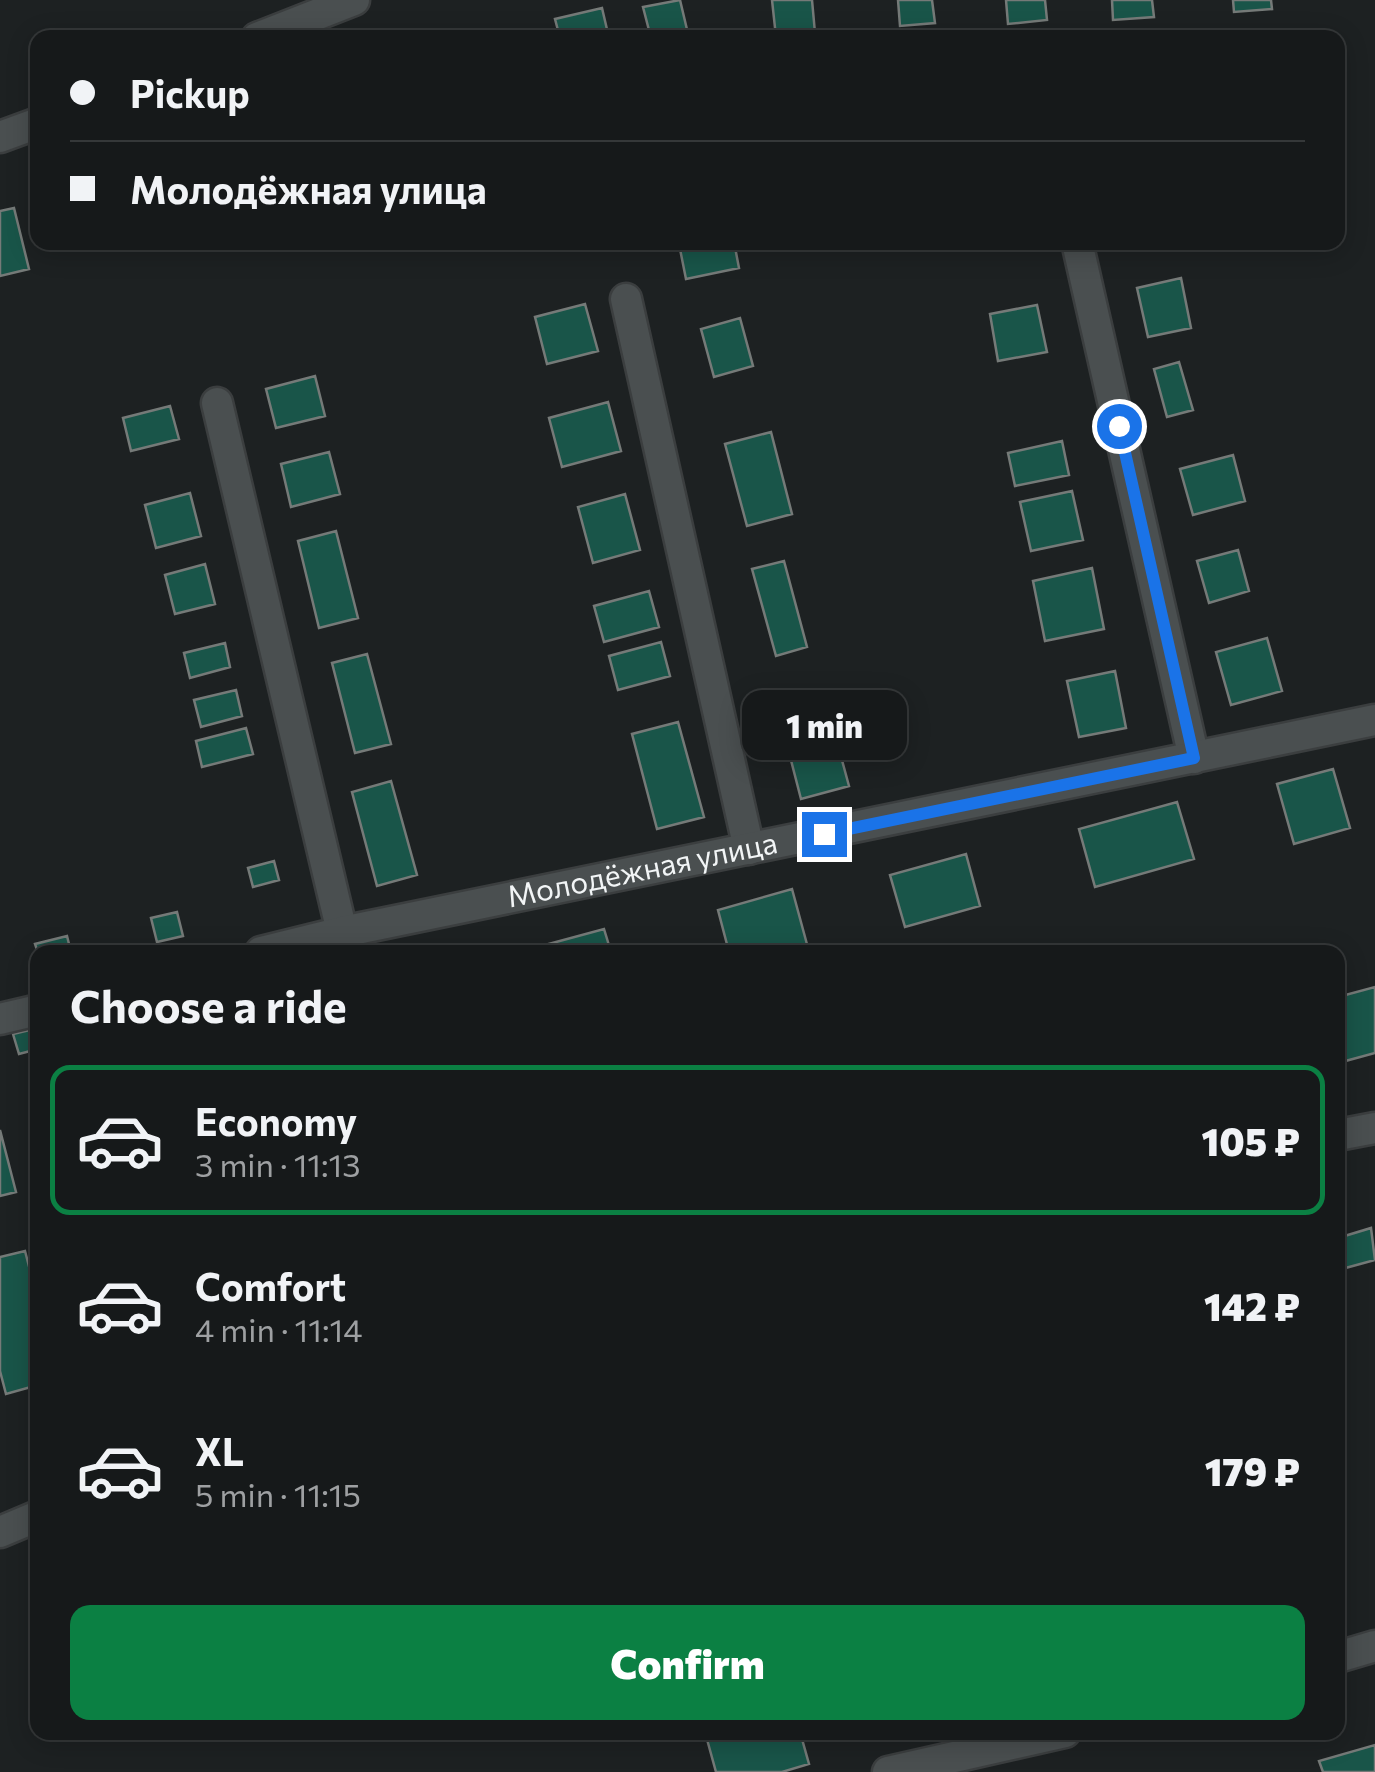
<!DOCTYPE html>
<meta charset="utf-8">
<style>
body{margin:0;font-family:Commissioner,sans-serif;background:#232627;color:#f1f3f6;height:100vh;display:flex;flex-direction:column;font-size:38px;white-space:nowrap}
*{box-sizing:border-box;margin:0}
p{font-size:32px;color:#9ea0a2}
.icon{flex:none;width:55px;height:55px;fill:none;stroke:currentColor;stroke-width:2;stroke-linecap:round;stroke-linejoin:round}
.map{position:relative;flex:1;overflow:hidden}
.drawer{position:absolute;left:30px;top:945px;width:1315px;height:795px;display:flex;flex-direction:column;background:#16191a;border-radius:20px;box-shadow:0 5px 25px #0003,0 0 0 2px #353839}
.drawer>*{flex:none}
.top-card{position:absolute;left:30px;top:30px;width:1315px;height:220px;border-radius:20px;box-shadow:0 5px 25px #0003,0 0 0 2px #353839;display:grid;align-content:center;height:220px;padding:0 40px;background:#16191a}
.end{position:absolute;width:45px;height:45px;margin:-22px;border:12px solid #1a73e8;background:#fff;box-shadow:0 0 0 5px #fff}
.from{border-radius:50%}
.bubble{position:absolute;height:70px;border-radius:20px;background:#16191a;box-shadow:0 5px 25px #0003,0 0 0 2px #353839;font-size:32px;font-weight:800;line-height:70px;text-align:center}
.top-card b{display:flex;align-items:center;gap:35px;height:95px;font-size:38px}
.top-card b+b{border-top:2px solid #353839}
.top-card i{width:25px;height:25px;background:#f1f3f6}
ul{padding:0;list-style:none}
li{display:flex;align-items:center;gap:30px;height:150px;margin:0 20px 15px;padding:0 20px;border:5px solid transparent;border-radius:20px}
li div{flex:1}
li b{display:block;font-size:38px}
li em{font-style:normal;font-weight:800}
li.on{border-color:#0b8043}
li>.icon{width:90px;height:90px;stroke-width:1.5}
h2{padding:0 40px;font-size:45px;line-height:120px}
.action{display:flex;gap:20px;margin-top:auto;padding:20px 40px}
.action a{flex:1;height:115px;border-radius:20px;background:#0b8043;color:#fff;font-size:40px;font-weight:800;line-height:115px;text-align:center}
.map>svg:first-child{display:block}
</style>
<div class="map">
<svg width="1375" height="1772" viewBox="0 0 1375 1772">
<rect width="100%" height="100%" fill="#1d2122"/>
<path fill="#195549" stroke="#757a78" stroke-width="2.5" d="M 680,0 L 689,38 L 651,38 L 643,7 Z
M 772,0 L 812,0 L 815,33 L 776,37 Z
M 898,0 L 932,0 L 935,23 L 900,26 Z
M 1006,0 L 1045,0 L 1047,20 L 1008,24 Z
M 1112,0 L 1152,0 L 1154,17 L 1113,20 Z
M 1233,0 L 1271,0 L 1272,9 L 1234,12 Z
M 602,8 L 609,38 L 560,38 L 555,19 Z
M 14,208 L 29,269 L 0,276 L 0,211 Z
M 734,242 L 739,268 L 686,279 L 679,244 Z
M 1181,278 L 1191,328 L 1148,337 L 1137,288 Z
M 585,304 L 598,351 L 547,364 L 535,317 Z
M 1037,305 L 1047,352 L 998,361 L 990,314 Z
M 740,318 L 753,366 L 714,377 L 701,329 Z
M 1179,362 L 1193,410 L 1167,417 L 1154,369 Z
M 315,376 L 325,416 L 276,428 L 266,389 Z
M 608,402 L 621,451 L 562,467 L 549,418 Z
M 170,406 L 179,439 L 131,451 L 123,418 Z
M 771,432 L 792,514 L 747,526 L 725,444 Z
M 1062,441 L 1069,475 L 1015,486 L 1008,453 Z
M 329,452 L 340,494 L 291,507 L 281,464 Z
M 1233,455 L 1245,501 L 1193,515 L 1180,469 Z
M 1072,491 L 1083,540 L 1031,551 L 1020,502 Z
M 190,493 L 201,536 L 156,548 L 145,505 Z
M 625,494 L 640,550 L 593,563 L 578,507 Z
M 336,531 L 358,618 L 319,628 L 298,541 Z
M 1238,550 L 1249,591 L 1209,603 L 1197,561 Z
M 784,561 L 807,647 L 776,656 L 752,569 Z
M 205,564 L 215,604 L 175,614 L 165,575 Z
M 1092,568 L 1104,629 L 1045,641 L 1033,581 Z
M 649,591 L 659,627 L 604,642 L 594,606 Z
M 1267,638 L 1282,691 L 1231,705 L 1216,652 Z
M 661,642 L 670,676 L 618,690 L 609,656 Z
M 225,643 L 230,667 L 190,678 L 184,653 Z
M 367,654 L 391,744 L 355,753 L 332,663 Z
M 1115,671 L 1126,728 L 1079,737 L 1067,681 Z
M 236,690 L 242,716 L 201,727 L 194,700 Z
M 824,694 L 849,786 L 801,799 L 777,706 Z
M 678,722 L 704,817 L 657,829 L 632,734 Z
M 246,728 L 253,754 L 202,767 L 196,741 Z
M 1333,769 L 1350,828 L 1294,844 L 1277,784 Z
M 391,781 L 417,875 L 377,886 L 352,792 Z
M 1177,802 L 1194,859 L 1095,887 L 1079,829 Z
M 966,854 L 980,906 L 905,927 L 890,875 Z
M 274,861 L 279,880 L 253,887 L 248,868 Z
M 792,889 L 808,948 L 729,952 L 718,910 Z
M 177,912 L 183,936 L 157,942 L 151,918 Z
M 604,929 L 611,952 L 519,952 Z
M 67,936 L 71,952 L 38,953 L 35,944 Z
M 1375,987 L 1375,1053 L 1338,1063 L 1338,997 Z
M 38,1028 L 38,1049 L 19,1054 L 13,1034 Z
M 0,1130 L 16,1192 L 0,1196 Z
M 1371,1228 L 1375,1260 L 1338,1270 L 1338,1238 Z
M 25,1251 L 38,1301 L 38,1385 L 6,1394 L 0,1371 L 0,1257 Z
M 705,1732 L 800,1732 L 809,1764 L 782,1772 L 716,1772 Z
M 1375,1745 L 1375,1772 L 1323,1772 L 1319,1761 Z"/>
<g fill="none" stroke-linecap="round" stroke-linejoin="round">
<defs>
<g id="minor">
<path d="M 257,38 L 354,0"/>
<path d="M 0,137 L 38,123"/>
<path d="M 1077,242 L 1194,758"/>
<path d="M 626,299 L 749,849"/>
<path d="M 217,403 L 342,932"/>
<path id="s1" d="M 261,952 L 342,932 L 1375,720"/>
<path d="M 0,1019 L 38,1010"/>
<path d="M 1338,1135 L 1375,1128"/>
<path d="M 0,1532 L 38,1516"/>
<path d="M 1338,1657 L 1375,1646"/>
<path d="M 888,1772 L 1065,1732"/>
</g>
</defs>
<use href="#minor" stroke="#3b3e3f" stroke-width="35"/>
<use href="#minor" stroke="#4a4f50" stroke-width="30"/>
</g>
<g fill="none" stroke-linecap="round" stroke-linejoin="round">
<path stroke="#1a73e8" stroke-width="12" d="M 824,834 L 1194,758 L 1119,426"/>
</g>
<g text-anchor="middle" stroke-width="8" stroke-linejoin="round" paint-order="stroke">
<g font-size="30" fill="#f2f5f6" stroke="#080a0a">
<text dy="10" stroke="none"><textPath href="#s1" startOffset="390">Молодёжная улица</textPath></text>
</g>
</g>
</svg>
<i class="end from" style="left:1119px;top:426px"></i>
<i class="end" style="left:824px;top:834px"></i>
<div class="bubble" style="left:742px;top:690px;width:165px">1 min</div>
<div class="top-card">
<b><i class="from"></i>Pickup</b>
<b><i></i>Молодёжная улица</b>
</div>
<section class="drawer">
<h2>Choose a ride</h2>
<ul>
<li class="on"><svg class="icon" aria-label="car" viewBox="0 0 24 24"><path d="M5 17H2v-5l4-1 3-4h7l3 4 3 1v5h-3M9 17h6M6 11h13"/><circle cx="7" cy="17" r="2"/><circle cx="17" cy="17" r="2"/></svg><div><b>Economy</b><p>3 min · 11:13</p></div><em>105 ₽</em></li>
<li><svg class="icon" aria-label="car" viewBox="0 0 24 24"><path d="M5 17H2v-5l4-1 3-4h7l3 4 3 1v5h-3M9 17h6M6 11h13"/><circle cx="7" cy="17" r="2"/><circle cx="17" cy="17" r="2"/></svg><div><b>Comfort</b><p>4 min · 11:14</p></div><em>142 ₽</em></li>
<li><svg class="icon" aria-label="car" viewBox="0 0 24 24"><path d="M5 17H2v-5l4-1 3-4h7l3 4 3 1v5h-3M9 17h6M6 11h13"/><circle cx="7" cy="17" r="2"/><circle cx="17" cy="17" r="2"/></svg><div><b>XL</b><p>5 min · 11:15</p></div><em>179 ₽</em></li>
</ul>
<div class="action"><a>Confirm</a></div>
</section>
</div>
